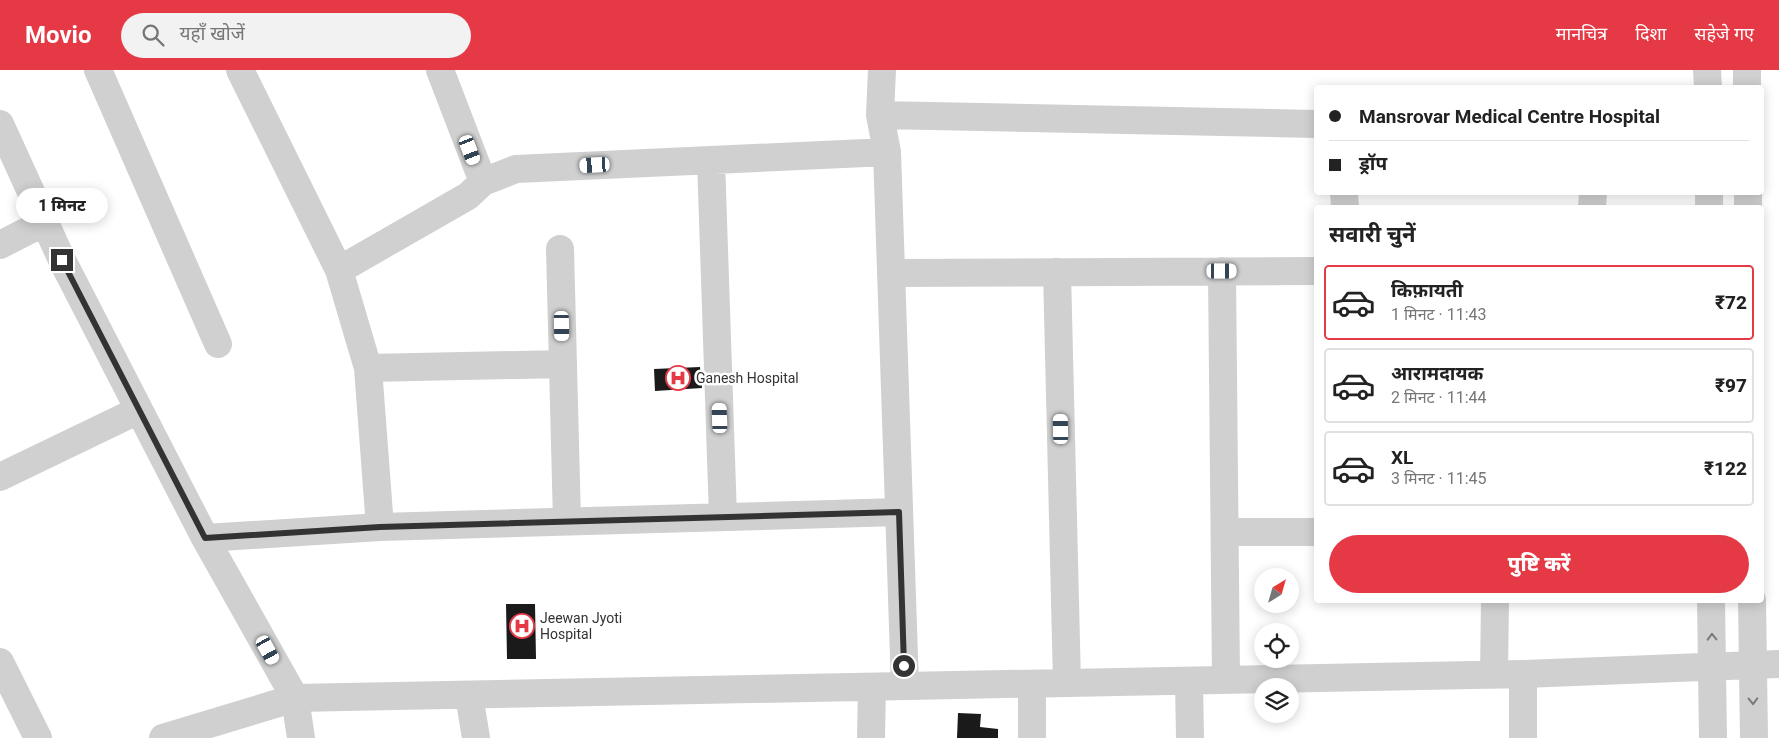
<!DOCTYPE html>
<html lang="hi">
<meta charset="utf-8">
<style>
body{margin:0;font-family:Roboto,"Noto Sans Devanagari",sans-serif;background:#f2f2f2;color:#222;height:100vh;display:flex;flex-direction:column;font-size:19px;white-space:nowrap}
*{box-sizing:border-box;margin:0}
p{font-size:16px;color:#767676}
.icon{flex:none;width:28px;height:28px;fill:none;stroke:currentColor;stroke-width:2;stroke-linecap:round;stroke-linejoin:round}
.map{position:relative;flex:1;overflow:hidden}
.details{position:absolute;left:1314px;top:135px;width:450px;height:398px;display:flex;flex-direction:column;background:#fff;border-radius:5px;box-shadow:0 2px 12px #0003}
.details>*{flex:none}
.top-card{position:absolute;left:1314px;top:15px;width:450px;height:110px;border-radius:5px;box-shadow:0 2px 12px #0003;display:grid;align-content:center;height:110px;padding:0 15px;background:#fff}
.needle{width:32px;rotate:37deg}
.tools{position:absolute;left:1254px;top:498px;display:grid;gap:10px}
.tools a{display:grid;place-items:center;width:45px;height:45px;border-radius:50%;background:#fff;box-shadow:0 2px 12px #0003;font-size:25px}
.end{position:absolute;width:22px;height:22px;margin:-11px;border:6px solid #333;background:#fff;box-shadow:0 0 0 2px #fff}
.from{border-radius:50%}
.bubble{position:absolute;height:35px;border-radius:18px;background:#fff;box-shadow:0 2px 12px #0003;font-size:16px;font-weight:800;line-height:35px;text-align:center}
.car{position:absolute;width:15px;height:30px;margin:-15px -8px;border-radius:6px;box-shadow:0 0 4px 1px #0007;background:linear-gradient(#fff 24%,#345 0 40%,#fff 0 76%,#345 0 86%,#fff 0)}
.top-card b{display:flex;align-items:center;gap:18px;height:48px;font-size:19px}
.top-card b+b{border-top:1px solid #e0e0e0}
.top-card i{width:12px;height:12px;background:#222}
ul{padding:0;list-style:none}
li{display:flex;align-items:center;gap:15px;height:75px;margin:0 10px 8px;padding:0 5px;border:2px solid #e0e0e0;border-radius:5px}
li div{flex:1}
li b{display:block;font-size:19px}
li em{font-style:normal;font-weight:800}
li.selected{border-color:#e63946}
li>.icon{width:45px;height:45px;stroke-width:1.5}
h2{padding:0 15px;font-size:22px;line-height:60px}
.cta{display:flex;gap:10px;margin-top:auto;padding:10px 15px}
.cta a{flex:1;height:58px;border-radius:30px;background:#e63946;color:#fff;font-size:20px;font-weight:800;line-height:58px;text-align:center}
header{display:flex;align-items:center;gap:30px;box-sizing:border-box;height:70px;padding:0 25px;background:#e63946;color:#fff}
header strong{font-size:24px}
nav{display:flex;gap:28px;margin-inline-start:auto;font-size:18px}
.search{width:350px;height:45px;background:#f2f2f2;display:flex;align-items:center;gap:12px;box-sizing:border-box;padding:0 18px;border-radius:28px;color:#767676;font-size:19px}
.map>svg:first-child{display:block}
</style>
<header>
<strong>Movio</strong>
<div class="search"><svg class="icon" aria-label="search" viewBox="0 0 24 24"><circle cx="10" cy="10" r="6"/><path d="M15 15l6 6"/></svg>यहाँ खोजें</div>
<nav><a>मानचित्र</a><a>दिशा</a><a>सहेजे गए</a></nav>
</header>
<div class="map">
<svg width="1779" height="668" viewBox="0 0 1779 668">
<rect width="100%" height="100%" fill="#fff"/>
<path fill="#1a1a1a" d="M 700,297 L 702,318 L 655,321 L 654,299 Z
M 506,534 L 535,534 L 536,589 L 507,589 Z
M 958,643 L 981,644 L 980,657 L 998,659 L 998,668 L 957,668 Z"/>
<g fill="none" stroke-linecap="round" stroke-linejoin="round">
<path stroke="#d0d0d0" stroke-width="28" d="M 98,0 L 218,274
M 240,0 L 339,200 L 368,298 L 380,457
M 440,0 L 483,112
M 882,0 L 880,45 L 887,82 L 905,616
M 1707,0 L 1708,18
M 1747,0 L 1747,18
M 880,45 L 1316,54
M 0,54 L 62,190 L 205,468 L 295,628 L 301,668
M 711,90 L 723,447
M 1344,122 L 1345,138
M 1748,122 L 1748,138
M 1592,138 L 1593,122
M 1709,138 L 1709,122
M 0,175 L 45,152
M 560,179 L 567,451
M 339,200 L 468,126 L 483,112 L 516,99 L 887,82
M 1222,201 L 1226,610
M 1057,202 L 1067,613
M 891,203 L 1316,201
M 368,298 L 563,294
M 0,407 L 139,340
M 1225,462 L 1316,462
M 205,468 L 380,457 L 899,442
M 1711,530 L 1713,668
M 1752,530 L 1754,668
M 0,592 L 38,668
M 1523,604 L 1523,668
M 1494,605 L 1495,530
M 1189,611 L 1190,668
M 1032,614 L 1032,668
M 469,625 L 476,668
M 163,668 L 295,628 L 1523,604 L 1779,594
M 871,668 L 872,617"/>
</g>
<defs><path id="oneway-chevron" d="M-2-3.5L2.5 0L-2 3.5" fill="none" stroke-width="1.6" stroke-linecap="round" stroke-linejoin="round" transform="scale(1.25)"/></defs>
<g stroke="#7a7a7a">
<use href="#oneway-chevron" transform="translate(1712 567) rotate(-91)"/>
<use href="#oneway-chevron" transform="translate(1753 631) rotate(89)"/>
</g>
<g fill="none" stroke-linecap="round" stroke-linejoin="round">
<path stroke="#333" stroke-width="6" d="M 62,190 L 205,468 L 380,457 L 899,442 L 904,596"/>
</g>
<defs>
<symbol id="hospital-ring" viewBox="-11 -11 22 22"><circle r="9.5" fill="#fff" stroke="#e63946" stroke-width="1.5"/><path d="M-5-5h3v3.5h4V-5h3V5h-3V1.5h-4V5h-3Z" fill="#e63946"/></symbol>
</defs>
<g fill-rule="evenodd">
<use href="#hospital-ring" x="664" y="294" width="28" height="28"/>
<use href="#hospital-ring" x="508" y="542" width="28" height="28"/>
</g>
<g text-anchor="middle" stroke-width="5" stroke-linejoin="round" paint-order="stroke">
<g font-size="14" fill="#333" stroke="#fff" text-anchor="start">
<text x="696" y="313">Ganesh Hospital</text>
<text x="540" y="553">Jeewan Jyoti<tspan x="540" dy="16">Hospital</tspan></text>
</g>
</g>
</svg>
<div class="tools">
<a><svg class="needle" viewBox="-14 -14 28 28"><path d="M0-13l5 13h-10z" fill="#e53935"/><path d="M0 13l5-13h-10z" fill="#767676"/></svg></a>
<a><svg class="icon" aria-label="locate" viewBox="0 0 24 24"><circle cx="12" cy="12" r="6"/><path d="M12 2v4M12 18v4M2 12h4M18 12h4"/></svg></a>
<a><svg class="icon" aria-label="layers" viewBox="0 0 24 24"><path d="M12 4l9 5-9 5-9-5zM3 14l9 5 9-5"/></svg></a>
</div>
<i class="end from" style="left:904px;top:596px"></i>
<i class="end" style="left:62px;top:190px"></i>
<div class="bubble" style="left:16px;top:118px;width:92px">1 मिनट</div>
<i class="car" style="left:470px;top:80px;rotate:159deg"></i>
<i class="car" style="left:595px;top:95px;rotate:267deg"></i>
<i class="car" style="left:1222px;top:201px;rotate:90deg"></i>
<i class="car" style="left:562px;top:256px;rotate:179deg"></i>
<i class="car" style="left:720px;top:348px;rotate:358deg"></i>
<i class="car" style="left:1061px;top:359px;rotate:359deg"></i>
<i class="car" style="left:268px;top:580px;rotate:151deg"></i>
<div class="top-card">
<b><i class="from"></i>Mansrovar Medical Centre Hospital</b>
<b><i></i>ड्रॉप</b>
</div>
<section class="details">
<h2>सवारी चुनें</h2>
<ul>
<li class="selected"><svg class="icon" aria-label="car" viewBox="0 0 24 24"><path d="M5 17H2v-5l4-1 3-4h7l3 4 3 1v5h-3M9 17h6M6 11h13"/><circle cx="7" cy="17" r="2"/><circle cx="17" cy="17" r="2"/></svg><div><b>किफ़ायती</b><p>1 मिनट · 11:43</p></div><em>₹72</em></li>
<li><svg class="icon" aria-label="car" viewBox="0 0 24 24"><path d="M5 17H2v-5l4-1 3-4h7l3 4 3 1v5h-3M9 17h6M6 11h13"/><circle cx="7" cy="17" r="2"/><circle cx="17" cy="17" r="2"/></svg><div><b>आरामदायक</b><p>2 मिनट · 11:44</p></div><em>₹97</em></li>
<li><svg class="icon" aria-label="car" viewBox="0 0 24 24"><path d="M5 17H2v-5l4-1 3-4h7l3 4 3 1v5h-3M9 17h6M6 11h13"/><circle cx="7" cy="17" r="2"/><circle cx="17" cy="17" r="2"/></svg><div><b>XL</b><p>3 मिनट · 11:45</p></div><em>₹122</em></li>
</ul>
<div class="cta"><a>पुष्टि करें</a></div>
</section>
</div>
